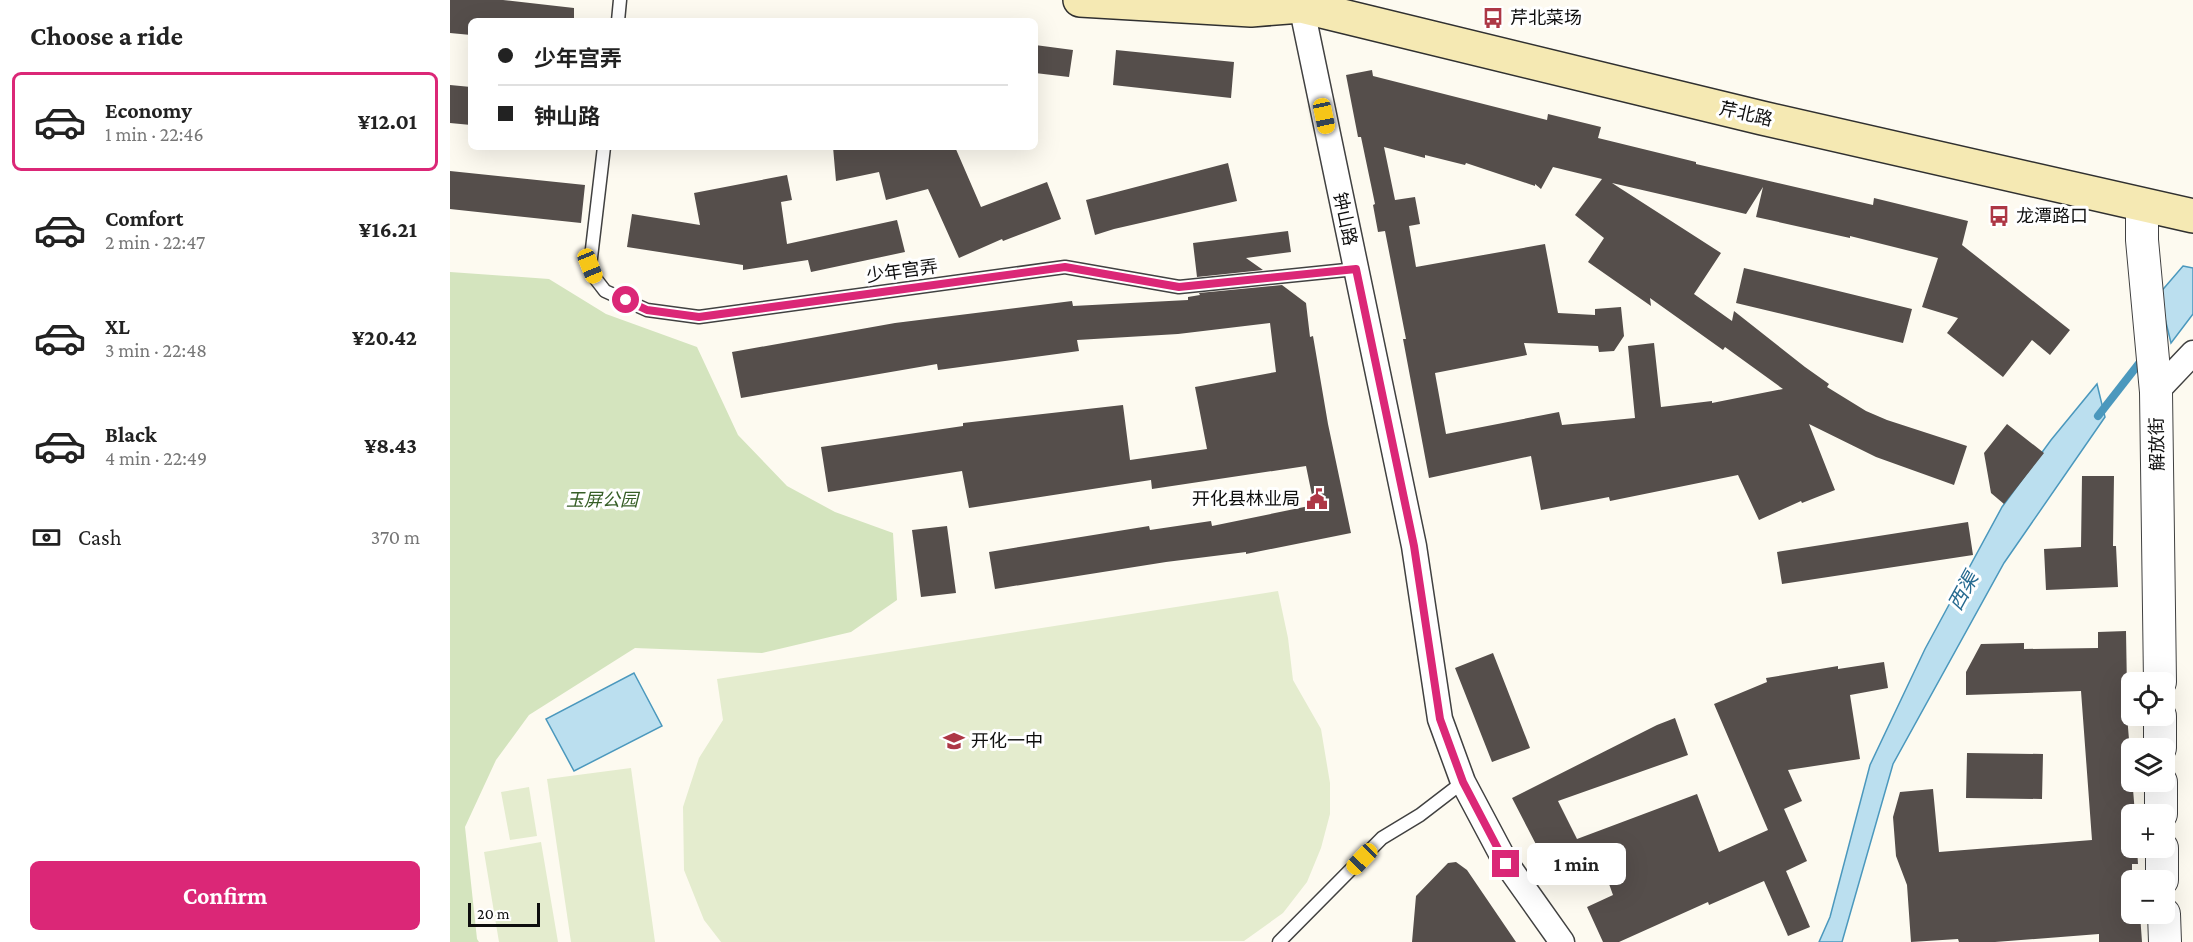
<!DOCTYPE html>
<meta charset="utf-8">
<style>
body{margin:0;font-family:"Crimson Pro","Noto Sans SC",serif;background:#f6f6f6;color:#222;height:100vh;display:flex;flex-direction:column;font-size:22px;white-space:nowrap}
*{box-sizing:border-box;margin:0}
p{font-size:20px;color:#767676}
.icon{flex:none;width:33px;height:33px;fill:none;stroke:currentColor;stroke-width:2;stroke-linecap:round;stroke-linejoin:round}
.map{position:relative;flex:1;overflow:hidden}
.drawer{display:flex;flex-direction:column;background:#fff;width:450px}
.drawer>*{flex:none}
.hud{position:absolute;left:18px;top:18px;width:570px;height:132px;border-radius:9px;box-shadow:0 6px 24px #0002;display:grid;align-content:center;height:132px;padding:0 30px;background:#fff}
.buttons{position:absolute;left:1671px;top:672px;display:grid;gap:12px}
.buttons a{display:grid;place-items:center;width:54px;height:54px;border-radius:9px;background:#fff;box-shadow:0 6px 24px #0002;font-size:30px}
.scale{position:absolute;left:18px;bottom:15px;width:72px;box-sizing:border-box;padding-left:6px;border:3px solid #0e0e0e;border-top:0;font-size:16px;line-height:21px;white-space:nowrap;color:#0e0e0e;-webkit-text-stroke:4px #fff;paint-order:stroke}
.end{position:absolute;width:27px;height:27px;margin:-14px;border:8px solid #db2777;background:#fff;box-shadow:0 0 0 3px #fff}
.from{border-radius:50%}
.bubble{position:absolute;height:42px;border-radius:9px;background:#fff;box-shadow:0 6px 24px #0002;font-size:20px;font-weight:700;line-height:42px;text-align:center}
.car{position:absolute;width:18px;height:36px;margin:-18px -9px;border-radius:8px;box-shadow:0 0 4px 2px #0007;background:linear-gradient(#f5c518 24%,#345 0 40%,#f5c518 0 76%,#345 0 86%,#f5c518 0)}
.hud b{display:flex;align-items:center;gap:21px;height:57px;font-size:22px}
.hud b+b{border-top:2px solid #e0e0e0}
.hud i{width:15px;height:15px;background:#222}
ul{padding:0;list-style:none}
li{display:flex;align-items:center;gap:18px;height:99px;margin:0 12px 9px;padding:0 18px;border:3px solid transparent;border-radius:9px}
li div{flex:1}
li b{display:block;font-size:22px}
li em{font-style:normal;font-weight:700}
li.active{border-color:#db2777}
li>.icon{width:54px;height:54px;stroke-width:1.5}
h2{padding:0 30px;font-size:27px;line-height:72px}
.pay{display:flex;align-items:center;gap:15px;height:66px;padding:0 30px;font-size:22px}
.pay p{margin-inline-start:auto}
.cta{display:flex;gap:12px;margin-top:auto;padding:12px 30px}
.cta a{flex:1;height:69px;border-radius:9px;background:#db2777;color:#fff;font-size:24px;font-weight:700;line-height:69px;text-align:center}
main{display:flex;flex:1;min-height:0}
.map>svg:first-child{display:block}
</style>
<main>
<section class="drawer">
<h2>Choose a ride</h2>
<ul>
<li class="active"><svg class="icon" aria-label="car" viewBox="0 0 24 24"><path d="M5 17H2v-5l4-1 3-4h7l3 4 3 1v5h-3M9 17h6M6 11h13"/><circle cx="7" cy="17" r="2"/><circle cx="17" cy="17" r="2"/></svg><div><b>Economy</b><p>1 min · 22:46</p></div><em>¥12.01</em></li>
<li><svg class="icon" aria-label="car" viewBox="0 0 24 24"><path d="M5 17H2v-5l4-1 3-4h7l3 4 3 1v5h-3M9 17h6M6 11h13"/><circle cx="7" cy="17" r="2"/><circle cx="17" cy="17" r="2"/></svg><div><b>Comfort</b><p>2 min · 22:47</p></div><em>¥16.21</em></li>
<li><svg class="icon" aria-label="car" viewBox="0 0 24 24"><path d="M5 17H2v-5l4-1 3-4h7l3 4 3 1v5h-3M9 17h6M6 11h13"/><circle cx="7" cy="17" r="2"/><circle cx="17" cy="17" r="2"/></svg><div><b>XL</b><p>3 min · 22:48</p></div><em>¥20.42</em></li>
<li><svg class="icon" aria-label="car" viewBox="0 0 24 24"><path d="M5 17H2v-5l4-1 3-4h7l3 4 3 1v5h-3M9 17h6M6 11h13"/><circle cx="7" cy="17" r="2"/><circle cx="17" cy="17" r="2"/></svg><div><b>Black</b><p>4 min · 22:49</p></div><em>¥8.43</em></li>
</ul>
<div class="pay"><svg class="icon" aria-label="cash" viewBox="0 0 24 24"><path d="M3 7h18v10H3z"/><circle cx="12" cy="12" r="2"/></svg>Cash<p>370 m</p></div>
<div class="cta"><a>Confirm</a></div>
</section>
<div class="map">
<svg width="1743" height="942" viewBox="0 0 1743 942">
<rect width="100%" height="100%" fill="#fdfaf0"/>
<path fill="#d4e4be" d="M 0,272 L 99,279 L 156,314 L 247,347 L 288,435 L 337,486 L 385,512 L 443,533 L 447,600 L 401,632 L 312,653 L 185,648 L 79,715 L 46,760 L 15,827 L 27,939 L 29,942 L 0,942 Z"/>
<path fill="#e4ecce" d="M 828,591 L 838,638 L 843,680 L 871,729 L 880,783 L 880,814 L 871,848 L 857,882 L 833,913 L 794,941 L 271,942 L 254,920 L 234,870 L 233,807 L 249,758 L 273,720 L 267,679 Z
M 181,768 L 205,942 L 121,942 L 97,779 Z
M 79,787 L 87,836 L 60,840 L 51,792 Z
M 91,842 L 108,942 L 49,942 L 34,852 Z"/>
<path fill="#bbdfef" stroke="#4b98bd" stroke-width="1.5" d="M 1733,266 L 1743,268 L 1743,314 L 1721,343 L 1709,294 Z
M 1647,384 L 1655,417 L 1554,563 L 1443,764 L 1392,942 L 1369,942 L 1380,917 L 1420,765 L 1475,649 L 1552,507 L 1601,440 Z
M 184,673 L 212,726 L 124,771 L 96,719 Z"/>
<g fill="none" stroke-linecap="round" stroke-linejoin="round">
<path stroke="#4b98bd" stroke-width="8" d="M 1648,416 L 1694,357"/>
</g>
<path fill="#554e4b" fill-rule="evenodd" d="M 0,0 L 53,0 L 124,8 L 124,21 L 21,21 L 21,35 L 0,33 Z
M 585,45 L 623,50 L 619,77 L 585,73 Z
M 666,50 L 784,62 L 781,98 L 663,85 Z
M 922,70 L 923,76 L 1097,120 L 1098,114 L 1151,127 L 1148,138 L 1246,162 L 1246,164 L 1423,205 L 1424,198 L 1518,221 L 1512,245 L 1620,330 L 1600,355 L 1582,340 L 1553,377 L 1497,333 L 1508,318 L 1472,307 L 1488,258 L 1400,236 L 1400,238 L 1306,217 L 1313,187 L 1296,214 L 1162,183 L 1271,253 L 1244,294 L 1282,321 L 1284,311 L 1355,367 L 1379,384 L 1377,387 L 1416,411 L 1437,420 L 1517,446 L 1504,485 L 1426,457 L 1359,424 L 1385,490 L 1352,503 L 1351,501 L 1309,520 L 1288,475 L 1160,501 L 1159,497 L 1091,510 L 1081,456 L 979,478 L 953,339 L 956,339 L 935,231 L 928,232 L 923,205 L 925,204 L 911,137 L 908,137 L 896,75 ZM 934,147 L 975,158 L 975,155 L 1015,165 L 1016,163 L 1085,186 L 1085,184 L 1091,189 L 1103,167 L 1152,179 L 1125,215 L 1154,238 L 1138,262 L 1201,306 L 1200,298 L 1273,350 L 1275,347 L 1333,389 L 1262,403 L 1262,401 L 1211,407 L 1204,343 L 1178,346 L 1185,418 L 1112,425 L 1109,412 L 996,434 L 985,373 L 1077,355 L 1074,343 L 1148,346 L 1149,352 L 1164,351 L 1174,336 L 1171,307 L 1145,309 L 1145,315 L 1108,313 L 1095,244 L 966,267 L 959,226 L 970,224 L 965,197 L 945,200 Z
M 0,85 L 21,87 L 21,125 L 0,123 Z
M 383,147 L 505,147 L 531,207 L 597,182 L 611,219 L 553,241 L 552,239 L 509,258 L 478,189 L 436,200 L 429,172 L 386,181 Z
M 778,163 L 787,201 L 664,229 L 645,235 L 636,200 Z
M 0,171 L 135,185 L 131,223 L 0,209 Z
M 337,175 L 342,200 L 331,202 L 337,244 L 447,220 L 455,252 L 361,272 L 358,260 L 293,270 L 293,265 L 177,247 L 182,214 L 250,225 L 244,193 Z
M 838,231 L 841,252 L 796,258 L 813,270 L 747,277 L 743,243 Z
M 1294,268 L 1462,309 L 1453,343 L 1286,303 Z
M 832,285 L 856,303 L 860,337 L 863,336 L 878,424 L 901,533 L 796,554 L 796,552 L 716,562 L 545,589 L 539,552 L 699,526 L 700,530 L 761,521 L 762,526 L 864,505 L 856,466 L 702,489 L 701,480 L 519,508 L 512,471 L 378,492 L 371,447 L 513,426 L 513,423 L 673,405 L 680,460 L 757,449 L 745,387 L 826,372 L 820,323 L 728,334 L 627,340 L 629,351 L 488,370 L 487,364 L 291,398 L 282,352 L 445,323 L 622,301 L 623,306 L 738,300 L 738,297 L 750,295 L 749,293 Z
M 1557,424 L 1594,453 L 1554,504 L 1541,493 L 1534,453 Z
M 1632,476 L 1664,476 L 1663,546 L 1666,546 L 1668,587 L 1596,590 L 1594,549 L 1631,547 Z
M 1518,522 L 1523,555 L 1332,584 L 1327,552 Z
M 497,526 L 506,593 L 471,597 L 462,530 Z
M 1676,631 L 1677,690 L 1675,690 L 1685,814 L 1682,814 L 1682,848 L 1687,848 L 1688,864 L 1682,864 L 1682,914 L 1690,914 L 1692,942 L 1649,942 L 1649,934 L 1545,942 L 1509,942 L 1508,939 L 1461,942 L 1457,885 L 1446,856 L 1443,817 L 1450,792 L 1483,789 L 1489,852 L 1642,840 L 1631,691 L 1516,695 L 1516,672 L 1531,644 L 1574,643 L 1574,649 L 1648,648 L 1648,632 Z
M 1043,653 L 1080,748 L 1042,762 L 1005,668 Z
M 1434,662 L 1438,688 L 1400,695 L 1410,759 L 1338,770 L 1352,801 L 1334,809 L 1357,861 L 1336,871 L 1360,927 L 1338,936 L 1314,881 L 1259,905 L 1258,902 L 1169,942 L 1153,942 L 1137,907 L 1163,895 L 1150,859 L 1105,881 L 1062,798 L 1207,725 L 1225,718 L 1238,755 L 1108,801 L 1127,839 L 1247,794 L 1269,852 L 1318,830 L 1264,704 L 1317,682 L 1316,678 L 1388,666 L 1388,669 Z
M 1517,753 L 1593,754 L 1592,799 L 1516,798 Z
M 1006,862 L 1017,870 L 1066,942 L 962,942 L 966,896 L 998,863 Z"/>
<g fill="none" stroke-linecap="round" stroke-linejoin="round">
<defs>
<path id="service" d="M 168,21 L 170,0
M 154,147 L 140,266 L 145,278 L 155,291 L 197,310 L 249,317 L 615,267 L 729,287 L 906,269
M 829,942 L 932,838 L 970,815 L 1013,782"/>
<path id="minor" d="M 850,0 L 964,546 L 990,719 L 1013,782 L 1056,863 L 1112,942
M 1706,392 L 1743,353"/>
<path id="tertiary" d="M 1692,205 L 1692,240 L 1706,392 L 1710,682
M 1710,716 L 1710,748
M 1711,782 L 1711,814
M 1712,848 L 1712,880
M 1714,914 L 1715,942"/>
<path id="secondary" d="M 630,0 L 801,10 L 851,6
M 835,0 L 851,6 L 1312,118 L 1743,216"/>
</defs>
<use href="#service" stroke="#414141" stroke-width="15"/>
<use href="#minor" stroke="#414141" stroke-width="27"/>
<use href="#tertiary" stroke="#414141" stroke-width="34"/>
<use href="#secondary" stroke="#303030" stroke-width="36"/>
<use href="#service" stroke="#fff" stroke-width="12"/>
<use href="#minor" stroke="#fff" stroke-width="24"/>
<use href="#tertiary" stroke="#fff" stroke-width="32"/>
<use href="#secondary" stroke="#f5e9b3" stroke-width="33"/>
</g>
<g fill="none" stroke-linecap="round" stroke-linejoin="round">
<path stroke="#db2777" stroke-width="8" d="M 176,300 L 197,310 L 249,317 L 615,267 L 729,287 L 906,269 L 964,546 L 990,719 L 1013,782 L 1056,864"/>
</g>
<defs>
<symbol id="bus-bare" viewBox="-9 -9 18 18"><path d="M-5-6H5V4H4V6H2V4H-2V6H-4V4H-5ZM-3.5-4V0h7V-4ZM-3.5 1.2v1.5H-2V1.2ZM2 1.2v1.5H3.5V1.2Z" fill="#ad3745" stroke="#fff" stroke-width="2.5" paint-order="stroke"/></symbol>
<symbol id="civic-bare" viewBox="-9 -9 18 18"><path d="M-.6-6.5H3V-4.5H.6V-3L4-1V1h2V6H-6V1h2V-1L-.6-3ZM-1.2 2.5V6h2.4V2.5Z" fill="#ad3745" stroke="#fff" stroke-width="2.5" paint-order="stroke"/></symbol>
<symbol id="school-bare" viewBox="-9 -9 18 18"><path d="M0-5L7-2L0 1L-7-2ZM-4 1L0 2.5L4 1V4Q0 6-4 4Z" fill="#ad3745" stroke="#fff" stroke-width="2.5" paint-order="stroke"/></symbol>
</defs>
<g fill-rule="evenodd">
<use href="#bus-bare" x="1028" y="3" width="30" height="30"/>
<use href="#bus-bare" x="1534" y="201" width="30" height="30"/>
<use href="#civic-bare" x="852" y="484" width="30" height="30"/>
<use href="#school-bare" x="489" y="726" width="30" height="30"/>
</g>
<g text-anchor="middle" stroke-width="6" stroke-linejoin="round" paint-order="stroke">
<g font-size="18" fill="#0e0e0e" stroke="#fff" text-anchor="start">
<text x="1060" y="24">芹北菜场</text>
<text x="1566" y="222">龙潭路口</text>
<text x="850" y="505" text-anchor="end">开化县林业局</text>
<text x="521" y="747">开化一中</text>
</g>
<g font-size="18" fill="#0e0e0e" stroke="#fff">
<text transform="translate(1296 114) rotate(13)" y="6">芹北路</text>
<text transform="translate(895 219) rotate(78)" y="6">钟山路</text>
<text transform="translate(452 271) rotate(-8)" y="6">少年宫弄</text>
<text transform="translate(1707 444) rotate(-91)" y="6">解放街</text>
</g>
<g font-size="18" font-style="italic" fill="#365e26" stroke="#fff">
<text x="152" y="506">玉屏公园</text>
</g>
<g font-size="20" font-style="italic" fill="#266a90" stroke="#fff">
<text transform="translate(1513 591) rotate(-61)" y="7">西渠</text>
</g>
</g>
</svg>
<div class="buttons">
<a><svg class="icon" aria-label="locate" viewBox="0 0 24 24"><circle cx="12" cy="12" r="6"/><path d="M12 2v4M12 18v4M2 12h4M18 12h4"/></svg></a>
<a><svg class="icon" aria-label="layers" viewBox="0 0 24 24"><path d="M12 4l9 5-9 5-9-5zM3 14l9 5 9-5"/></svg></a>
<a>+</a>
<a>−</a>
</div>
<div class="scale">20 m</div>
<i class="end from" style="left:176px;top:300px"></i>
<i class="end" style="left:1056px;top:864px"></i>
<div class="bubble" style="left:1077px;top:843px;width:99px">1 min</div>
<i class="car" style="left:874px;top:116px;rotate:168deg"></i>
<i class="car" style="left:140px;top:266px;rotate:158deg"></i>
<i class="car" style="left:912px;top:859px;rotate:224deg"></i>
<div class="hud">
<b><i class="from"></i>少年宫弄</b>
<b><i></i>钟山路</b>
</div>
</div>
</main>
